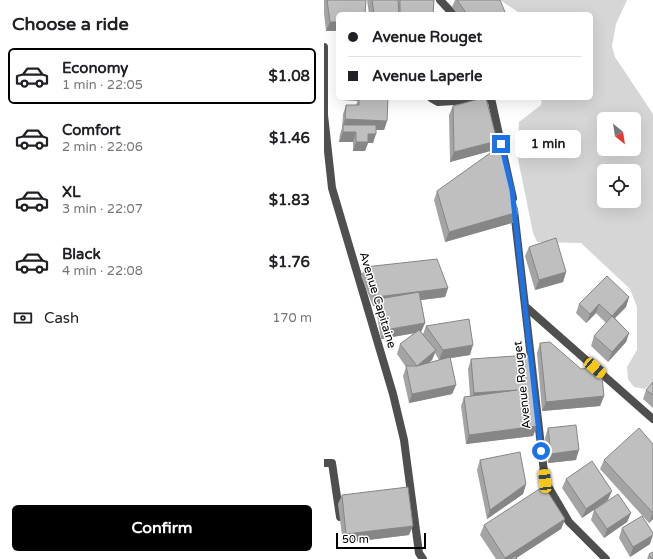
<!DOCTYPE html>
<meta charset="utf-8">
<style>
body{margin:0;font-family:"Varela Round",sans-serif;background:#f2f2f2;color:#202124;height:100vh;display:flex;flex-direction:column;font-size:15px;white-space:nowrap}
*{box-sizing:border-box;margin:0}
p{font-size:13px;color:#757577}
.icon{flex:none;width:22px;height:22px;fill:none;stroke:currentColor;stroke-width:2;stroke-linecap:round;stroke-linejoin:round}
.map{position:relative;flex:1;overflow:hidden}
.side{display:flex;flex-direction:column;background:#fff;width:324px}
.side>*{flex:none}
.hud{position:absolute;left:12px;top:12px;width:257px;height:88px;border-radius:6px;box-shadow:0 4px 16px #0002;display:grid;align-content:center;height:88px;padding:0 12px;background:#fff}
.needle{width:26px;rotate:150deg}
.fabs{position:absolute;left:273px;top:112px;display:grid;gap:8px}
.fabs a{display:grid;place-items:center;width:44px;height:44px;border-radius:6px;background:#fff;box-shadow:0 4px 16px #0002;font-size:20px}
.scale{position:absolute;left:12px;bottom:10px;width:90px;box-sizing:border-box;padding-left:4px;border:2px solid #000;border-top:0;font-size:11px;line-height:14px;white-space:nowrap;color:#000;-webkit-text-stroke:3px #fff;paint-order:stroke}
.end{position:absolute;width:18px;height:18px;margin:-9px;border:5px solid #1a73e8;background:#fff;box-shadow:0 0 0 2px #fff}
.from{border-radius:50%}
.bubble{position:absolute;height:28px;border-radius:6px;background:#fff;box-shadow:0 4px 16px #0002;font-size:13px;font-weight:800;line-height:28px;text-align:center}
.car{position:absolute;width:12px;height:24px;margin:-12px -6px;border-radius:5px;box-shadow:0 0 3px 1px #0007;background:linear-gradient(#f5c518 24%,#345 0 40%,#f5c518 0 76%,#345 0 86%,#f5c518 0)}
.hud b{display:flex;align-items:center;gap:14px;height:38px;font-size:15px}
.hud b+b{border-top:1px solid #e0e0e0}
.hud i{width:10px;height:10px;background:#202124}
ul{padding:0;list-style:none}
li{display:flex;align-items:center;gap:12px;height:56px;margin:0 8px 6px;padding:0 4px;border:2px solid transparent;border-radius:6px}
li div{flex:1}
li b{display:block;font-size:15px}
li em{font-style:normal;font-weight:800}
li.current{border-color:#000}
li>.icon{width:36px;height:36px;stroke-width:1.5}
h2{padding:0 12px;font-size:18px;line-height:48px}
.pay{display:flex;align-items:center;gap:10px;height:44px;padding:0 12px;font-size:15px}
.pay p{margin-inline-start:auto}
.button{display:flex;gap:8px;margin-top:auto;padding:8px 12px}
.button a{flex:1;height:46px;border-radius:6px;background:#000;color:#fff;font-size:16px;font-weight:800;line-height:46px;text-align:center}
main{display:flex;flex:1;min-height:0}
.map>svg:first-child{display:block}
</style>
<main>
<section class="side">
<h2>Choose a ride</h2>
<ul>
<li class="current"><svg class="icon" aria-label="car" viewBox="0 0 24 24"><path d="M5 17H2v-5l4-1 3-4h7l3 4 3 1v5h-3M9 17h6M6 11h13"/><circle cx="7" cy="17" r="2"/><circle cx="17" cy="17" r="2"/></svg><div><b>Economy</b><p>1 min · 22:05</p></div><em>$1.08</em></li>
<li><svg class="icon" aria-label="car" viewBox="0 0 24 24"><path d="M5 17H2v-5l4-1 3-4h7l3 4 3 1v5h-3M9 17h6M6 11h13"/><circle cx="7" cy="17" r="2"/><circle cx="17" cy="17" r="2"/></svg><div><b>Comfort</b><p>2 min · 22:06</p></div><em>$1.46</em></li>
<li><svg class="icon" aria-label="car" viewBox="0 0 24 24"><path d="M5 17H2v-5l4-1 3-4h7l3 4 3 1v5h-3M9 17h6M6 11h13"/><circle cx="7" cy="17" r="2"/><circle cx="17" cy="17" r="2"/></svg><div><b>XL</b><p>3 min · 22:07</p></div><em>$1.83</em></li>
<li><svg class="icon" aria-label="car" viewBox="0 0 24 24"><path d="M5 17H2v-5l4-1 3-4h7l3 4 3 1v5h-3M9 17h6M6 11h13"/><circle cx="7" cy="17" r="2"/><circle cx="17" cy="17" r="2"/></svg><div><b>Black</b><p>4 min · 22:08</p></div><em>$1.76</em></li>
</ul>
<div class="pay"><svg class="icon" aria-label="cash" viewBox="0 0 24 24"><path d="M3 7h18v10H3z"/><circle cx="12" cy="12" r="2"/></svg>Cash<p>170 m</p></div>
<div class="button"><a>Confirm</a></div>
</section>
<div class="map">
<svg width="329" height="559" viewBox="0 0 329 559">
<rect width="100%" height="100%" fill="#fff"/>
<path fill="#d6d6d6" fill-rule="evenodd" d="M 176,0 L 303,0 L 292,24 L 288,46 L 291,57 L 329,114 L 329,382 L 321,389 L 310,387 L 304,379 L 303,367 L 313,350 L 313,307 L 306,289 L 257,243 L 213,242 L 209,233 L 193,154 L 195,122 L 217,105 L 218,98 L 267,98 L 267,14 L 197,14 ZM 280,119 L 310,119 L 310,149 L 280,149 ZM 280,171 L 310,171 L 310,201 L 280,201 Z"/>
<g fill="none" stroke-linecap="round" stroke-linejoin="round">
<path stroke="#4f4f4f" stroke-width="8" d="M 116,0 L 129,14
M 0,47 L 0,115 L 8,188 L 69,394 L 80,440 L 95,553 L 99,559
M 107,98 L 114,102 L 162,99
M 167,98 L 189,198
M 190,210 L 221,481 L 245,522 L 282,559
M 202,307 L 329,419
M 0,463 L 8,463 L 16,517"/>
</g>
<path fill="#a4a4a4" fill-rule="evenodd" d="M 0,0 L 42,0 L 14,14 L 14,31 L 2,31 L 0,13 Z
M 43,0 L 110,0 L 109,14 L 45,14 Z
M 131,0 L 176,0 L 180,14 L 133,14 L 128,7 Z
M 17,98 L 54,98 L 63,121 L 60,130 L 52,130 L 49,143 L 44,143 L 41,151 L 29,151 L 29,142 L 15,142 L 16,134 L 18,128 L 19,114 L 22,105 L 32,105 L 34,100 L 17,100 Z
M 129,106 L 170,150 L 126,162 L 125,115 Z
M 113,191 L 194,212 L 191,222 L 121,242 L 110,200 Z
M 205,247 L 242,272 L 239,282 L 211,290 L 201,256 Z
M 41,267 L 124,288 L 121,297 L 97,300 L 101,323 L 97,332 L 99,334 L 102,326 L 146,355 L 126,358 L 132,385 L 128,394 L 85,403 L 79,376 L 82,367 L 73,354 L 76,344 L 91,333 L 57,339 L 52,309 L 53,306 L 49,306 L 37,276 ZM 111,353 L 115,360 L 104,363 L 108,360 Z
M 305,297 L 302,307 L 291,318 L 305,333 L 302,342 L 284,362 L 267,346 L 270,336 L 282,323 L 272,313 L 262,323 L 252,313 L 255,304 Z
M 216,343 L 280,396 L 276,406 L 218,411 L 213,353 Z
M 147,359 L 213,426 L 209,436 L 142,444 L 137,406 L 140,397 L 146,396 L 144,369 Z
M 329,382 L 329,408 L 319,399 L 322,390 Z
M 224,428 L 252,460 L 224,463 L 221,438 Z
M 329,444 L 329,519 L 325,523 L 276,469 L 280,460 Z
M 156,460 L 202,484 L 199,494 L 163,519 L 153,470 Z
M 242,479 L 284,500 L 258,518 L 238,488 Z
M 18,495 L 85,535 L 19,543 L 14,504 Z
M 270,510 L 307,513 L 303,522 L 280,538 L 267,520 Z
M 241,519 L 237,529 L 192,558 L 193,559 L 172,559 L 156,535 L 160,525 Z
M 298,528 L 326,544 L 306,557 L 295,538 Z
M 325,554 L 329,559 L 323,559 Z"/>
<path fill="#868686" d="M 6,22 L 14,22 L 14,31 L 2,31 Z
M 17,98 L 35,98 L 34,101 L 17,100 Z
M 21,119 L 63,121 L 60,130 L 19,129 L 19,125 Z
M 19,132 L 32,132 L 29,142 L 15,142 Z
M 44,134 L 52,134 L 49,143 L 44,143 L 41,151 L 29,151 L 32,142 Z
M 173,141 L 170,150 L 126,162 L 130,152 Z
M 194,212 L 191,222 L 121,242 L 125,232 Z
M 242,272 L 239,282 L 211,290 L 215,280 Z
M 124,288 L 121,297 L 56,305 L 55,299 L 53,306 L 49,306 L 52,297 Z
M 305,297 L 302,307 L 284,325 L 288,316 Z
M 275,304 L 272,313 L 262,323 L 266,314 Z
M 101,323 L 97,332 L 57,339 L 61,330 Z
M 305,333 L 302,342 L 284,362 L 288,352 Z
M 149,345 L 146,355 L 115,360 L 119,350 Z
M 112,350 L 108,360 L 89,376 L 93,366 Z
M 132,385 L 128,394 L 85,403 L 88,394 Z
M 193,390 L 146,402 L 150,393 Z
M 280,396 L 276,406 L 218,411 L 222,402 Z
M 213,426 L 209,436 L 142,444 L 145,435 Z
M 255,450 L 252,460 L 224,463 L 227,454 Z
M 202,484 L 199,494 L 163,519 L 166,510 Z
M 288,491 L 284,500 L 258,518 L 262,509 Z
M 307,513 L 303,522 L 280,538 L 283,529 Z
M 329,513 L 329,519 L 325,523 Z
M 241,519 L 237,529 L 191,559 L 181,559 L 181,558 Z
M 89,526 L 85,535 L 19,543 L 22,534 Z
M 329,535 L 326,544 L 306,557 L 309,547 Z"/>
<path fill="#bfbfbf" stroke="#868686" d="M 3,0 L 42,0 L 41,14 L 14,14 L 14,22 L 6,22 Z
M 48,0 L 74,0 L 75,14 L 50,14 Z
M 76,0 L 110,0 L 109,14 L 76,14 Z
M 133,0 L 176,0 L 181,12 L 178,14 L 143,14 Z
M 35,98 L 64,98 L 63,121 L 21,119 L 22,105 L 35,105 Z
M 159,98 L 162,98 L 173,141 L 130,152 L 129,106 Z
M 19,125 L 52,125 L 52,134 L 44,134 L 44,142 L 32,142 L 32,132 L 19,132 Z
M 176,146 L 194,212 L 125,232 L 113,191 Z
M 232,238 L 242,272 L 215,280 L 205,247 Z
M 113,259 L 124,288 L 52,297 L 41,267 Z
M 283,276 L 305,297 L 288,316 L 275,304 L 266,314 L 255,304 Z
M 95,292 L 101,323 L 61,330 L 55,299 Z
M 288,316 L 305,333 L 288,352 L 270,336 Z
M 145,319 L 149,345 L 119,350 L 102,326 Z
M 95,330 L 112,350 L 93,366 L 76,344 Z
M 226,342 L 257,369 L 277,367 L 280,396 L 222,402 L 216,343 Z
M 206,355 L 213,426 L 145,435 L 140,397 L 193,390 L 150,393 L 147,359 Z
M 126,357 L 132,385 L 88,394 L 82,366 L 93,366 Z
M 329,382 L 329,395 L 322,390 Z
M 252,425 L 255,450 L 227,454 L 224,428 Z
M 315,428 L 329,444 L 329,513 L 280,460 Z
M 196,452 L 202,484 L 166,510 L 156,460 Z
M 268,461 L 288,491 L 262,509 L 242,479 Z
M 220,486 L 241,519 L 181,558 L 160,525 Z
M 84,487 L 89,526 L 22,534 L 18,495 Z
M 294,494 L 307,513 L 283,529 L 270,510 Z
M 318,516 L 329,533 L 329,535 L 309,547 L 298,528 Z
M 329,552 L 329,559 L 328,559 L 325,554 Z
M 191,556 L 193,559 L 187,559 Z"/>
<g fill="none" stroke-linecap="round" stroke-linejoin="round">
<path stroke="#1a73e8" stroke-width="5" d="M 177,144 L 188,190 L 217,451"/>
</g>
<g text-anchor="middle" stroke-width="3" stroke-linejoin="round" paint-order="stroke">
<g font-size="12" fill="#000" stroke="#fff">
<text transform="translate(54 300) rotate(73)" y="4">Avenue Capitaine</text>
<text transform="translate(198 385) rotate(-96)" y="4">Avenue Rouget</text>
</g>
</g>
</svg>
<div class="fabs">
<a><svg class="needle" viewBox="-14 -14 28 28"><path d="M0-13l5 13h-10z" fill="#e53935"/><path d="M0 13l5-13h-10z" fill="#757577"/></svg></a>
<a><svg class="icon" aria-label="locate" viewBox="0 0 24 24"><circle cx="12" cy="12" r="6"/><path d="M12 2v4M12 18v4M2 12h4M18 12h4"/></svg></a>
</div>
<div class="scale">50 m</div>
<i class="end from" style="left:217px;top:451px"></i>
<i class="end" style="left:177px;top:144px"></i>
<div class="bubble" style="left:191px;top:130px;width:66px">1 min</div>
<i class="car" style="left:271px;top:368px;rotate:131deg"></i>
<i class="car" style="left:221px;top:481px;rotate:353deg"></i>
<div class="hud">
<b><i class="from"></i>Avenue Rouget</b>
<b><i></i>Avenue Laperle</b>
</div>
</div>
</main>
